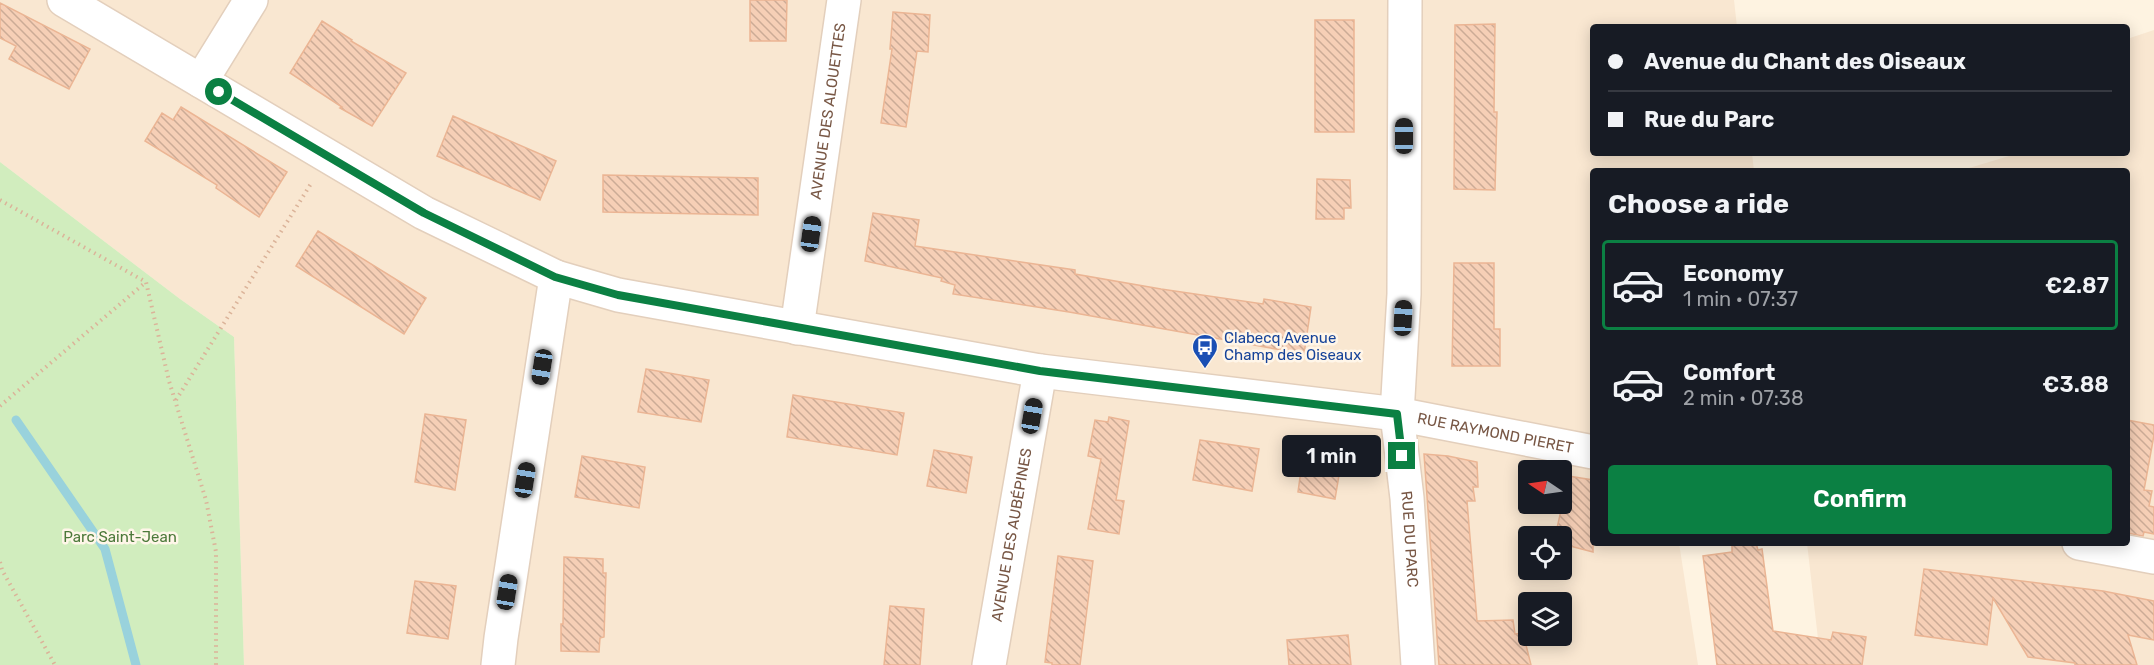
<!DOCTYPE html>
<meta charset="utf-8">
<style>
body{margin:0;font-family:Rubik,sans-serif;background:#242831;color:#f1f3f6;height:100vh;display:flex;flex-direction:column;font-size:22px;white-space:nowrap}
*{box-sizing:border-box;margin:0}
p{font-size:20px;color:#9ea1a6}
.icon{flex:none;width:33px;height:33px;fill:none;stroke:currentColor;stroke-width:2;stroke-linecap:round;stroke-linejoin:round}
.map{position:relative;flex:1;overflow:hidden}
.panel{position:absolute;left:1590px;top:168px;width:540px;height:378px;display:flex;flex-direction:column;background:#171b24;border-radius:6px;box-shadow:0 3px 15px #0003}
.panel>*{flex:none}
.top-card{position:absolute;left:1590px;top:24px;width:540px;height:132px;border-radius:6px;box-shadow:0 3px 15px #0003;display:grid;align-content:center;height:132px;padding:0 18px;background:#171b24}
.needle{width:39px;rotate:283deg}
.fabs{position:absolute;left:1518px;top:460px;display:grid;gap:12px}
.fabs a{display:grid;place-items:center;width:54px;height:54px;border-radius:6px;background:#171b24;box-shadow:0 3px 15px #0003;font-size:30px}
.end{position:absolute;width:27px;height:27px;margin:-14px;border:8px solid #0b8043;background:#fff;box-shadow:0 0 0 3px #fff}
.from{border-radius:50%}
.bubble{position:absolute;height:42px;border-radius:6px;background:#171b24;box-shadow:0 3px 15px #0003;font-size:20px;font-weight:600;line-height:42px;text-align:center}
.car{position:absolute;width:18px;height:36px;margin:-18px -9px;border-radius:8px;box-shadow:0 0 4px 2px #0007;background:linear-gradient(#222 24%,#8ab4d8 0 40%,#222 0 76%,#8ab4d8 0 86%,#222 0)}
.top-card b{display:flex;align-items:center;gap:21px;height:57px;font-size:22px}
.top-card b+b{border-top:2px solid #363941}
.top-card i{width:15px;height:15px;background:#f1f3f6}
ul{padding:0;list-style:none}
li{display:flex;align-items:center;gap:18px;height:90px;margin:0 12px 9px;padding:0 6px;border:3px solid transparent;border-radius:6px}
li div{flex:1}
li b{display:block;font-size:22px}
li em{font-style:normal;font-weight:600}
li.current{border-color:#0b8043}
li>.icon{width:54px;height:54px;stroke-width:1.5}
h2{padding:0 18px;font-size:27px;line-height:72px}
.primary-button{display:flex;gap:12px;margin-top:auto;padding:12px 18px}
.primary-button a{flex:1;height:69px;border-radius:6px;background:#0b8043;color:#fff;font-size:24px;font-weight:600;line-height:69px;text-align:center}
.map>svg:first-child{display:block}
</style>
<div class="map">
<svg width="2154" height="665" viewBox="0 0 2154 665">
<defs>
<pattern id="building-back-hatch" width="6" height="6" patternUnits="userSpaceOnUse" patternTransform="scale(1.5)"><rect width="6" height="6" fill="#f6cfb6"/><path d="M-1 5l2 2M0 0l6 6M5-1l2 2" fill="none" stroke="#ccab96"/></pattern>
</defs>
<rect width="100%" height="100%" fill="#fef3e1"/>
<path fill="#f9e7d1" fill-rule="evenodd" d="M 0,0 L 1734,0 L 1737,27 L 1593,27 L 1593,153 L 1752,153 L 1754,171 L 1593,171 L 1593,543 L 1679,543 L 1698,665 L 244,665 L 234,337 L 180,299 L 0,162 ZM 1528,471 L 1562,471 L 1562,504 L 1528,504 ZM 1528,537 L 1562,537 L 1562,570 L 1528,570 ZM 1528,603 L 1562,603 L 1562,636 L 1528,636 Z
M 2154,30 L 2154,665 L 1821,665 L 1807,543 L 2127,543 L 2127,171 L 1959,171 L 2019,153 L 2127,153 L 2127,39 Z"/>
<path fill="#d1edbe" d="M 0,162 L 180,299 L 234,337 L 244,665 L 0,665 Z"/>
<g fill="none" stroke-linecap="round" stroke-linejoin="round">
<path stroke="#99d2dc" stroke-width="9" d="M 16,420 L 105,549 L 136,665"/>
</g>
<path fill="url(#building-back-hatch)" stroke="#ebb594" stroke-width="1.5" d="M 750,0 L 787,0 L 786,41 L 750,41 Z
M 0,3 L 90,49 L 69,89 L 9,59 L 16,46 L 0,38 Z
M 893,12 L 930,15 L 928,52 L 917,51 L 906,127 L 881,123 L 892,49 L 890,49 Z
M 1315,20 L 1354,20 L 1354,132 L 1315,132 Z
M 322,21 L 352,40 L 351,41 L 406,73 L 372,126 L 340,108 L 342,107 L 290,73 Z
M 1495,24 L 1494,112 L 1497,112 L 1495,190 L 1454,189 L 1455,25 Z
M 181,107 L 287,172 L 259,217 L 216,188 L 217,185 L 145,141 L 162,113 L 173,120 Z
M 453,116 L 556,161 L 540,200 L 437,156 Z
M 603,175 L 758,178 L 758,215 L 603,212 Z
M 1317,179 L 1350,180 L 1351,208 L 1344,208 L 1344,219 L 1316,219 Z
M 873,213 L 919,220 L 915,246 L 1075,270 L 1075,274 L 1161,289 L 1263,304 L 1264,299 L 1311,307 L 1304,354 L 1069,312 L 953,294 L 955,285 L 941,281 L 942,278 L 865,261 Z
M 318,231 L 426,298 L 404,334 L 296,266 Z
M 1454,263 L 1494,263 L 1494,329 L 1500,329 L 1500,366 L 1452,366 Z
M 646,369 L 709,380 L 701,422 L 638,412 Z
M 793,395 L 904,413 L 897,455 L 787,437 Z
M 425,414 L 466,420 L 455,490 L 415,482 Z
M 1109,417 L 1129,421 L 1116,500 L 1124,501 L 1119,534 L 1088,529 L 1101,459 L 1088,456 L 1095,420 L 1108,422 Z
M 2127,420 L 2154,425 L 2154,435 L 2144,490 L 2152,491 L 2149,506 L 2154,507 L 2154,534 L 2144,532 L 2143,536 L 2127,533 Z
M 1200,440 L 1259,449 L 1252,491 L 1193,480 Z
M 934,450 L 972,457 L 966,493 L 927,486 Z
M 1424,454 L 1448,456 L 1477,462 L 1478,487 L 1473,487 L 1475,501 L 1467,501 L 1477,621 L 1513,620 L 1515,634 L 1523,633 L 1531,665 L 1439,665 Z
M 582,456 L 645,467 L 639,508 L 575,497 Z
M 1303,456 L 1341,463 L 1335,499 L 1298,492 Z
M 1562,475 L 1593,480 L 1593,552 L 1562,544 L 1562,537 L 1555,537 L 1562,506 Z
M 1732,543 L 1756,543 L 1758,550 L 1762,549 L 1773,631 L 1831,640 L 1833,632 L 1866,637 L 1862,665 L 1717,665 L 1703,556 L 1732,552 Z
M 1058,556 L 1093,561 L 1080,665 L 1052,665 L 1052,663 L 1045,662 Z
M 564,557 L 603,559 L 603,573 L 606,573 L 604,637 L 600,638 L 599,652 L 561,651 L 561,624 L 563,624 Z
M 1924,569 L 2103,591 L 2154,601 L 2154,640 L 2128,635 L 2137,665 L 2075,665 L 2075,663 L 2028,657 L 1993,598 L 1987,645 L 1915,635 Z
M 415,581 L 456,586 L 448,639 L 407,633 Z
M 890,606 L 924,609 L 920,665 L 884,665 Z
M 1348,635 L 1351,665 L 1289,665 L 1287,640 Z"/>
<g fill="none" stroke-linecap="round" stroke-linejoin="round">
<defs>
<g id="minor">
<path id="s1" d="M 64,0 L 424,213 L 556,277 L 618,295 L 1040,371 L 1397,414 L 1593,452"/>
<path id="s2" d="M 1405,0 L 1404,294 L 1397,414 L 1407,498 L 1418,665"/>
<path d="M 201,81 L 251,0"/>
<path id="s3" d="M 797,328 L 844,0"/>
<path d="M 2079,543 L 2154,557"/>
<path d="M 498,665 L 501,638 L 556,277"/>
<path id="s4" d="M 989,665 L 1040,371"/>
</g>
</defs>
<use href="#minor" stroke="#e3cfbc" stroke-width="36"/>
<path stroke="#dbb399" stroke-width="4" stroke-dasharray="1.5 4.5" stroke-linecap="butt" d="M 0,200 L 146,282 L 169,381 L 206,500 L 216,552 L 216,665
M 176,400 L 312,182
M 0,406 L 146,282
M 0,562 L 2,570 L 55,665"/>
<use href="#minor" stroke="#fff" stroke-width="33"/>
</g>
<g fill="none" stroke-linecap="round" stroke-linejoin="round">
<path stroke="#0b8043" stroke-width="8" d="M 219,92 L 424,213 L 555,277 L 618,295 L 1040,371 L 1397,414 L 1402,456"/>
</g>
<defs>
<symbol id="bus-pin" viewBox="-11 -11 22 30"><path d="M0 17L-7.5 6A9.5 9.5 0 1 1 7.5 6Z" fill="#1a4fb4" stroke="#fff6e9"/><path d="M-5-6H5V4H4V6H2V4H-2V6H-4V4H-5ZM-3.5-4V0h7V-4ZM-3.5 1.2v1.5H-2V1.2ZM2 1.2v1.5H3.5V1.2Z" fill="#fff"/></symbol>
</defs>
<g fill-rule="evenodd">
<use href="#bus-pin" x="1190" y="332" width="30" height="40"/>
</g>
<g text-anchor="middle" stroke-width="5" stroke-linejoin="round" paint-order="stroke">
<g font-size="15" fill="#785745" stroke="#fff6e9">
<text dy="5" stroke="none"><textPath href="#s3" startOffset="219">AVENUE DES ALOUETTES</textPath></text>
<text dy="5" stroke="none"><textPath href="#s1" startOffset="1518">RUE RAYMOND PIERET</textPath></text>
<text dy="5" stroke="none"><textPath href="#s4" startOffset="132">AVENUE DES AUBÉPINES</textPath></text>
<text dy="5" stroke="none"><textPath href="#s2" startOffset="540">RUE DU PARC</textPath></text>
</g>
<g font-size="15" fill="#164399" stroke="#fff6e9" text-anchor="start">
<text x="1224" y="343">Clabecq Avenue<tspan x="1224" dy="17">Champ des Oiseaux</tspan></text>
</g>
<g font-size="15" fill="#4c793a" stroke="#fff6e9">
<text x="120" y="542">Parc Saint-Jean</text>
</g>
</g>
</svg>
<div class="fabs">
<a><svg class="needle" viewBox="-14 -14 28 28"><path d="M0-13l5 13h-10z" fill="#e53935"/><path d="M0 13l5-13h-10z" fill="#9ea1a6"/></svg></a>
<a><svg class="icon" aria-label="locate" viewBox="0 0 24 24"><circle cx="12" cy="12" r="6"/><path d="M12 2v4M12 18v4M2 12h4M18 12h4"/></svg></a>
<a><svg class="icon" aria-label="layers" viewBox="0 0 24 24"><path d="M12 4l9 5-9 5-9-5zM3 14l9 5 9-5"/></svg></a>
</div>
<i class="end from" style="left:219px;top:92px"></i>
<i class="end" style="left:1402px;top:456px"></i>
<div class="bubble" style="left:1282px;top:435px;width:99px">1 min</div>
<i class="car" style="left:1404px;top:136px;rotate:0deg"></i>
<i class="car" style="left:811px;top:234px;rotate:8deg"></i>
<i class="car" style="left:1403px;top:318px;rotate:3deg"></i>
<i class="car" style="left:542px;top:367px;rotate:189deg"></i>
<i class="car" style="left:1032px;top:416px;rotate:10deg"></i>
<i class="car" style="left:525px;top:480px;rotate:9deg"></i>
<i class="car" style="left:507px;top:592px;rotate:9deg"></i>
<div class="top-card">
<b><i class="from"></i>Avenue du Chant des Oiseaux</b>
<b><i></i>Rue du Parc</b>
</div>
<section class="panel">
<h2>Choose a ride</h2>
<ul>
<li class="current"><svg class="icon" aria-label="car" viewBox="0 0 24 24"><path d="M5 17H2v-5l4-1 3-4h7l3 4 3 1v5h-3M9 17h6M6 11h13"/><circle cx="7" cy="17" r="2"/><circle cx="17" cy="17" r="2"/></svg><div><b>Economy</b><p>1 min · 07:37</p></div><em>€2.87</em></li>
<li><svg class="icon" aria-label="car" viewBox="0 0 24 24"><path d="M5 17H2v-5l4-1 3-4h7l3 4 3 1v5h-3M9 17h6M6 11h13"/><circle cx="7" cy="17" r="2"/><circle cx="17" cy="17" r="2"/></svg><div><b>Comfort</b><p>2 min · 07:38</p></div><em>€3.88</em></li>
</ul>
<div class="primary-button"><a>Confirm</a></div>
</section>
</div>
